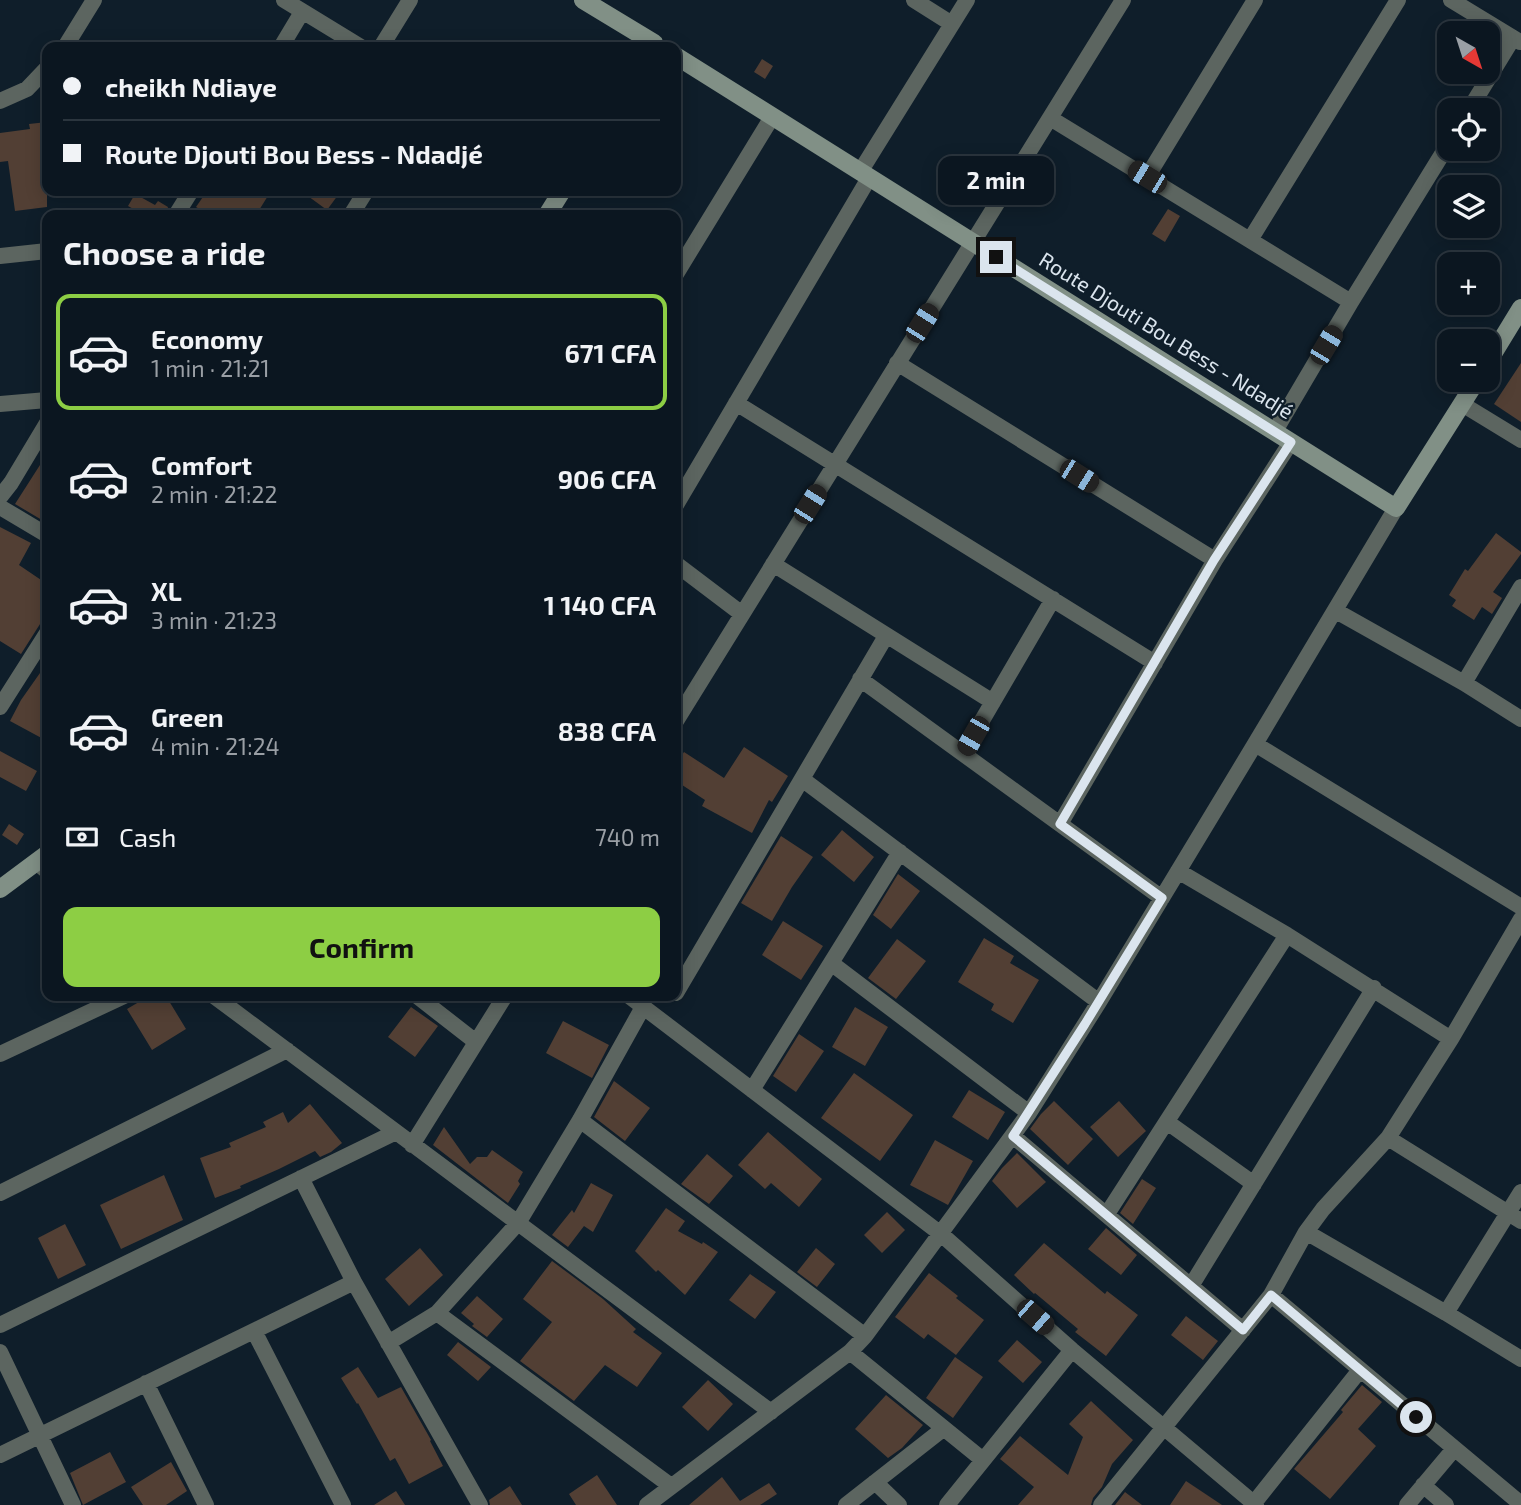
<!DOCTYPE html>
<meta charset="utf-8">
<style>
body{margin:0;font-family:"Exo 2",sans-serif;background:#19232d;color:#f1f3f6;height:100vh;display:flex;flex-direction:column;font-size:26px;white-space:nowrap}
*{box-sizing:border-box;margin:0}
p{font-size:23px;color:#9a9fa5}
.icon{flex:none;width:38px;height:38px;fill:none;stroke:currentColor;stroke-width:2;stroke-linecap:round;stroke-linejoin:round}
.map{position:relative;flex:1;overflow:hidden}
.side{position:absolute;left:42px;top:210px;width:639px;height:791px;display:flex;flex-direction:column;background:#0b1620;border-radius:14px;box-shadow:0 4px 18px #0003,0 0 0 2px #2b353e}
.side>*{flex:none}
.top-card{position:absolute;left:42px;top:42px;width:639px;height:154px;border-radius:14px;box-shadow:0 4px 18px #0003,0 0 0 2px #2b353e;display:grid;align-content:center;height:154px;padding:0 21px;background:#0b1620}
.needle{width:46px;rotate:141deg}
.tools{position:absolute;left:1437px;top:21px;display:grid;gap:14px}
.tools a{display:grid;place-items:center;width:63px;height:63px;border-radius:14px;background:#0b1620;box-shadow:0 4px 18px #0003,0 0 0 2px #2b353e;font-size:35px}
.end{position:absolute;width:32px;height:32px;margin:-16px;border:9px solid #dbe5ee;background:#111;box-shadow:0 0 0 4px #111}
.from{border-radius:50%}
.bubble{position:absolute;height:49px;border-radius:14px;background:#0b1620;box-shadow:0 4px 18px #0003,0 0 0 2px #2b353e;font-size:23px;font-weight:700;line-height:49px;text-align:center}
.car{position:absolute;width:21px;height:42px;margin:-21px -10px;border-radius:9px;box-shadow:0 0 5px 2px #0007;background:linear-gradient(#222 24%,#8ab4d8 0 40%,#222 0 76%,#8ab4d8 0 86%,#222 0)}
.top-card b{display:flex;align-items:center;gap:24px;height:66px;font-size:26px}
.top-card b+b{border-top:2px solid #2b353e}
.top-card i{width:18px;height:18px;background:#f1f3f6}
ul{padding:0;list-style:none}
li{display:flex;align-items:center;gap:21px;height:116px;margin:0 14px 10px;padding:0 7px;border:4px solid transparent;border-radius:14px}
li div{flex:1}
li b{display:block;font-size:26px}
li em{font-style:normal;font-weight:700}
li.active{border-color:#8dce44}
li>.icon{width:63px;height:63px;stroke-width:1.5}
h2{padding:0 21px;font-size:32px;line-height:84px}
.pay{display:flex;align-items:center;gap:18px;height:77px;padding:0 21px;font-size:26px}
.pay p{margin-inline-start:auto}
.button{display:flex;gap:14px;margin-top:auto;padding:14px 21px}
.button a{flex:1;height:80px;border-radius:14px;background:#8dce44;color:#111;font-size:28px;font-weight:700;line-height:80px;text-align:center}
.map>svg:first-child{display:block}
</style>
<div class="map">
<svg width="1521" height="1505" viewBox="0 0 1521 1505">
<rect width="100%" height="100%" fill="#0f1e2a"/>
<path fill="#523f34" d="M 762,59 L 773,66 L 765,79 L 754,72 Z
M 47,122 L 47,207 L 15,211 L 8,161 L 0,162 L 0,133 L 30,129 L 29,124 Z
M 207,191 L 271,191 L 256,215 L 210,215 L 196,207 Z
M 301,191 L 341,191 L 327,210 Z
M 135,194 L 155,205 L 158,201 L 168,207 L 166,215 L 144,215 L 128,206 Z
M 1168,209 L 1180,216 L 1165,242 L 1152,234 Z
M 1521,363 L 1521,422 L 1494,404 Z
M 47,454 L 47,523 L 15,504 Z
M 0,527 L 31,543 L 19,565 L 47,584 L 47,613 L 21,654 L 0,641 Z
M 1496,533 L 1521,552 L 1521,554 L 1493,592 L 1502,598 L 1492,614 L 1482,607 L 1474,620 L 1452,606 L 1456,600 L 1449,595 L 1465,569 L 1468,571 Z
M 47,663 L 47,741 L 10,721 L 21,700 Z
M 744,747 L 788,776 L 772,802 L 769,800 L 752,833 L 702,806 L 705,800 L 676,781 L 676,764 L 684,752 L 724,778 Z
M 0,751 L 37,771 L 26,791 L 0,777 Z
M 9,824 L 24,834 L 17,845 L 2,835 Z
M 842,830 L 874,857 L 854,882 L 821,855 Z
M 781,836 L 813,857 L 792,887 L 772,921 L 741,903 Z
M 898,874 L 920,891 L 891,929 L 873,915 Z
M 783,921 L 823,946 L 801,980 L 762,955 Z
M 984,938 L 1014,956 L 1010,963 L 1039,980 L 1013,1023 L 991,1010 L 994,1004 L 958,982 Z
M 897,939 L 926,961 L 896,999 L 868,978 Z
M 149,996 L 166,996 L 186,1029 L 152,1050 L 127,1009 Z
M 411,1007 L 438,1026 L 415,1057 L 388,1037 Z
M 855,1007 L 888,1027 L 865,1066 L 832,1047 Z
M 563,1021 L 609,1045 L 592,1078 L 546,1053 Z
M 799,1034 L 824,1051 L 796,1092 L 773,1076 Z
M 854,1073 L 913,1115 L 880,1161 L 821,1118 Z
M 614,1081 L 650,1108 L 625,1141 L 594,1117 Z
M 969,1090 L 1005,1112 L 988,1140 L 952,1117 Z
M 1054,1101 L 1093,1139 L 1068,1165 L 1030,1129 L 1041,1114 Z
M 1119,1101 L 1146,1131 L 1118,1157 L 1090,1127 Z
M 310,1104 L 342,1143 L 331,1152 L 320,1157 L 315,1151 L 279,1169 L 240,1186 L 241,1188 L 215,1198 L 200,1158 L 231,1147 L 229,1143 L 266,1127 L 263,1122 L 283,1112 L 288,1123 Z
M 444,1127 L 470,1164 L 477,1157 L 487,1157 L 492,1150 L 523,1172 L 518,1181 L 520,1184 L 508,1203 L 433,1145 Z
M 768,1132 L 822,1179 L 799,1207 L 771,1183 L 765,1189 L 738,1165 Z
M 935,1140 L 973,1161 L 948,1205 L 910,1185 Z
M 1017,1153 L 1046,1182 L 1017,1208 L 992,1181 L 1002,1168 Z
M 707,1154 L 733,1176 L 709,1204 L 681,1184 Z
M 164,1175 L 183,1220 L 121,1249 L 100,1205 Z
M 1142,1179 L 1156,1188 L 1133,1224 L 1120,1213 Z
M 591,1183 L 613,1195 L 593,1232 L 584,1226 L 568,1247 L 552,1235 L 572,1210 L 574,1213 Z
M 666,1208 L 685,1221 L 678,1231 L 702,1244 L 703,1242 L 718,1252 L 685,1295 L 658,1270 L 656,1272 L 635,1251 Z
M 887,1212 L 905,1230 L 882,1253 L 864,1235 Z
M 65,1224 L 86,1265 L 58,1279 L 38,1238 Z
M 1106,1228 L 1137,1255 L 1121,1275 L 1088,1249 Z
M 1044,1243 L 1105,1294 L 1107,1291 L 1138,1315 L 1106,1356 L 1075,1332 L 1078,1329 L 1035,1293 L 1034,1294 L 1014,1275 Z
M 420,1248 L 443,1275 L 409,1306 L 385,1279 Z
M 816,1248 L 835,1264 L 817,1287 L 797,1272 Z
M 552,1261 L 603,1299 L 636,1329 L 633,1332 L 662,1353 L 637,1387 L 605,1365 L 574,1401 L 520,1361 L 552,1322 L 523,1299 Z
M 929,1273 L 958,1296 L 956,1298 L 984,1320 L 956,1355 L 928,1334 L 924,1339 L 895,1317 Z
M 750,1274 L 776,1292 L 755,1319 L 729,1300 Z
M 477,1296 L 503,1319 L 487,1337 L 472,1326 L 474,1324 L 461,1313 Z
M 1186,1316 L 1218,1341 L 1203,1360 L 1171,1335 Z
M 1017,1340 L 1042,1362 L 1023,1383 L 998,1361 Z
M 458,1342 L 491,1367 L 478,1381 L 447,1355 Z
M 955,1357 L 983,1377 L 953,1418 L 926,1398 Z
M 358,1367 L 378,1398 L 401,1387 L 431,1440 L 430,1441 L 443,1466 L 409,1484 L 395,1458 L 390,1461 L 358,1403 L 357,1404 L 341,1378 Z
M 708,1380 L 733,1404 L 708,1431 L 682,1407 Z
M 1362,1385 L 1382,1402 L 1358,1429 L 1376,1446 L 1330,1499 L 1294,1469 L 1343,1412 L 1341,1410 Z
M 886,1395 L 923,1425 L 902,1448 L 888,1458 L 855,1429 Z
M 1091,1401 L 1133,1440 L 1112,1464 L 1102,1487 L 1093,1498 L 1091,1505 L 1018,1505 L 1034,1487 L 1000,1459 L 1020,1436 L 1068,1475 L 1083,1437 L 1069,1424 Z
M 110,1452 L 126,1482 L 83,1505 L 70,1473 Z
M 171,1462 L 187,1491 L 166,1505 L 143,1505 L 131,1487 Z
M 597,1475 L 617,1505 L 576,1505 L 569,1494 Z
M 722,1477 L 740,1501 L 769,1483 L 777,1494 L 760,1505 L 689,1505 Z
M 1186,1481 L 1222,1505 L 1170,1505 Z
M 510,1486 L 522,1505 L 490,1505 L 489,1500 Z
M 396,1491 L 405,1505 L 374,1505 Z
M 1125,1492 L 1142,1505 L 1115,1505 Z"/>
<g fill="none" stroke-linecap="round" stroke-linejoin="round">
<path stroke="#5c6560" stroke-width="16" d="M 284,0 L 361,47
M 914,0 L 952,24
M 1451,0 L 1520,42
M 65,47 L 94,0
M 281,47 L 302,12
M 381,47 L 410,0
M 0,101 L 27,89 L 47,68
M 1469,110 L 1513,38
M 1050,118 L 1351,302
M 860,172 L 967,0
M 1147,177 L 1255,0
M 176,215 L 191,191
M 351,215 L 366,191
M 1250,240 L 1398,0
M 0,256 L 47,251
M 676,274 L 772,117
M 897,363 L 1215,560
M 736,403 L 1155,663
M 0,404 L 47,400
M 1462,404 L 1521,440
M 1275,431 L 1351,302 L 1449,143
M 0,497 L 11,483 L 47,423
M 676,505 L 869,178
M 0,507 L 47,535
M 676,564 L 742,614
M 773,564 L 993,702
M 1336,611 L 1464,683 L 1521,719
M 860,679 L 1162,898
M 1464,683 L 1521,587
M 0,707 L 47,633
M 676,721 L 1123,0
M 1255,744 L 1521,907
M 963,753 L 1053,599
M 802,779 L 1099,1002
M 1060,824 L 1215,560 L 1291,442
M 36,862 L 47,871
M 1178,871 L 1287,935 L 1451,1039
M 831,963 L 1029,1113
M 676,993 L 886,636
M 214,996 L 771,1412
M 417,996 L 476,1042
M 629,996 L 941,1234 L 1072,1350 L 1256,1505
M 0,1054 L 124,996
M 752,1090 L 900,852
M 580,1120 L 865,1336
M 1167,1122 L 1254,1184
M 1013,1136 L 1243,1330
M 1388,1138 L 1521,1221
M 412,1145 L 505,996
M 301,1178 L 354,1282 L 480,1505
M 0,1193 L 287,1050
M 1107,1214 L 1287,935
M 1306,1232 L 1446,1313 L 1521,1359
M 1191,1286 L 1374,988
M 1271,1295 L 1521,1504
M 437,1313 L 671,1486
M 1446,1313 L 1521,1192
M 0,1325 L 396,1132
M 254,1331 L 343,1505
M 388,1343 L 437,1313 L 518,1223 L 580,1120 L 643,1007
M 0,1352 L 73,1505
M 850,1352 L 983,1460
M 146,1383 L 206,1505
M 0,1455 L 354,1282
M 875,1482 L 899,1505
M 1423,1485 L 1446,1505
M 1254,1503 L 1360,1370
M 647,1505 L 850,1352 L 865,1336 L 1029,1113 L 1099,1002 L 1255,744 L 1396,508
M 846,1505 L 943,1429
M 947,1505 L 1072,1350
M 1101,1505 L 1271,1295 L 1306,1232 L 1323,1209 L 1388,1138 L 1451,1039 L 1521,919
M 1407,1505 L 1454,1449"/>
<path stroke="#819086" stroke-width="18" d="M 583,0 L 654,43
M 676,56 L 1396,508 L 1477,380
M 547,215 L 562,191
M 1488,362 L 1521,308
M 0,889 L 47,854"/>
</g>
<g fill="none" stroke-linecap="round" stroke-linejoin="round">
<path stroke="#dbe5ee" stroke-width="9" d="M 996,257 L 1291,442 L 1214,560 L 1060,824 L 1162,898 L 1085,1024 L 1013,1136 L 1243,1330 L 1271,1295 L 1416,1417"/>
</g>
<g text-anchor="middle" stroke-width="5" stroke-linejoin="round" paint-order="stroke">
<g font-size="21" fill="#dbe5ee" stroke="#0f1e2a">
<text transform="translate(1166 336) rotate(32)" y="7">Route Djouti Bou Bess - Ndadjé</text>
</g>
</g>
</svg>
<div class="tools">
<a><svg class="needle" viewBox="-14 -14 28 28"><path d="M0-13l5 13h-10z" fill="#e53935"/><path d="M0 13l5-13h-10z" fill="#9a9fa5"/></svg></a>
<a><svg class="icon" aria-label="locate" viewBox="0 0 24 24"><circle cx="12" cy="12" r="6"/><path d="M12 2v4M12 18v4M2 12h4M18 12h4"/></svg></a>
<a><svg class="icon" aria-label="layers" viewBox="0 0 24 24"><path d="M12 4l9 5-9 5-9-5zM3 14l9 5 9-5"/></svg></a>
<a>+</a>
<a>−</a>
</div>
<i class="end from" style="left:1416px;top:1417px"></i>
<i class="end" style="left:996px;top:257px"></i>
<div class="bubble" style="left:938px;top:156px;width:116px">2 min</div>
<i class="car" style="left:1147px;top:177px;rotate:301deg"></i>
<i class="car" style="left:922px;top:323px;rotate:32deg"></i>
<i class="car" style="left:1326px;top:345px;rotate:31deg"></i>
<i class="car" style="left:1079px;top:476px;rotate:122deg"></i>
<i class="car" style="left:810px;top:504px;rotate:32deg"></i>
<i class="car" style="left:973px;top:736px;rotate:210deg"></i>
<i class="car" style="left:1035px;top:1317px;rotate:131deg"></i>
<div class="top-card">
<b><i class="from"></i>cheikh Ndiaye</b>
<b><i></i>Route Djouti Bou Bess - Ndadjé</b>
</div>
<section class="side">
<h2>Choose a ride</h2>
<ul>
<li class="active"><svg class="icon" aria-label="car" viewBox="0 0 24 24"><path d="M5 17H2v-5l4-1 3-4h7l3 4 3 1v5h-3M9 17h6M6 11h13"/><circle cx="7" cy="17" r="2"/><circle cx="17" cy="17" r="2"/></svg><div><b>Economy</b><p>1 min · 21:21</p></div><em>671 CFA</em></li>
<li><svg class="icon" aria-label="car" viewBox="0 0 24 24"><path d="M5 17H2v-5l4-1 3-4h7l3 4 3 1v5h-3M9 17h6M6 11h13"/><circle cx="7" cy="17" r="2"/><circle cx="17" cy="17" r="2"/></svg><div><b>Comfort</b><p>2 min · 21:22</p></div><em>906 CFA</em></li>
<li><svg class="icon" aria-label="car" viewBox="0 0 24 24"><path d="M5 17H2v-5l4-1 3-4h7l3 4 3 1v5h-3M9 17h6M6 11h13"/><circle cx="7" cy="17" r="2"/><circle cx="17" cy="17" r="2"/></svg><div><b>XL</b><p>3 min · 21:23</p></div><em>1 140 CFA</em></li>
<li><svg class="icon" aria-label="car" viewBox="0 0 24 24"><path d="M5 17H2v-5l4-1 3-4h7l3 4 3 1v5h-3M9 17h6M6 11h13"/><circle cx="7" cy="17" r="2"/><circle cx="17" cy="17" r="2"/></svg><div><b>Green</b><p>4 min · 21:24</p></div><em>838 CFA</em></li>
</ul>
<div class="pay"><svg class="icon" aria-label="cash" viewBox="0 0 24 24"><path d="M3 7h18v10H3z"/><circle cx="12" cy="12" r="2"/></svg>Cash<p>740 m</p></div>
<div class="button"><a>Confirm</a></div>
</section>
</div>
